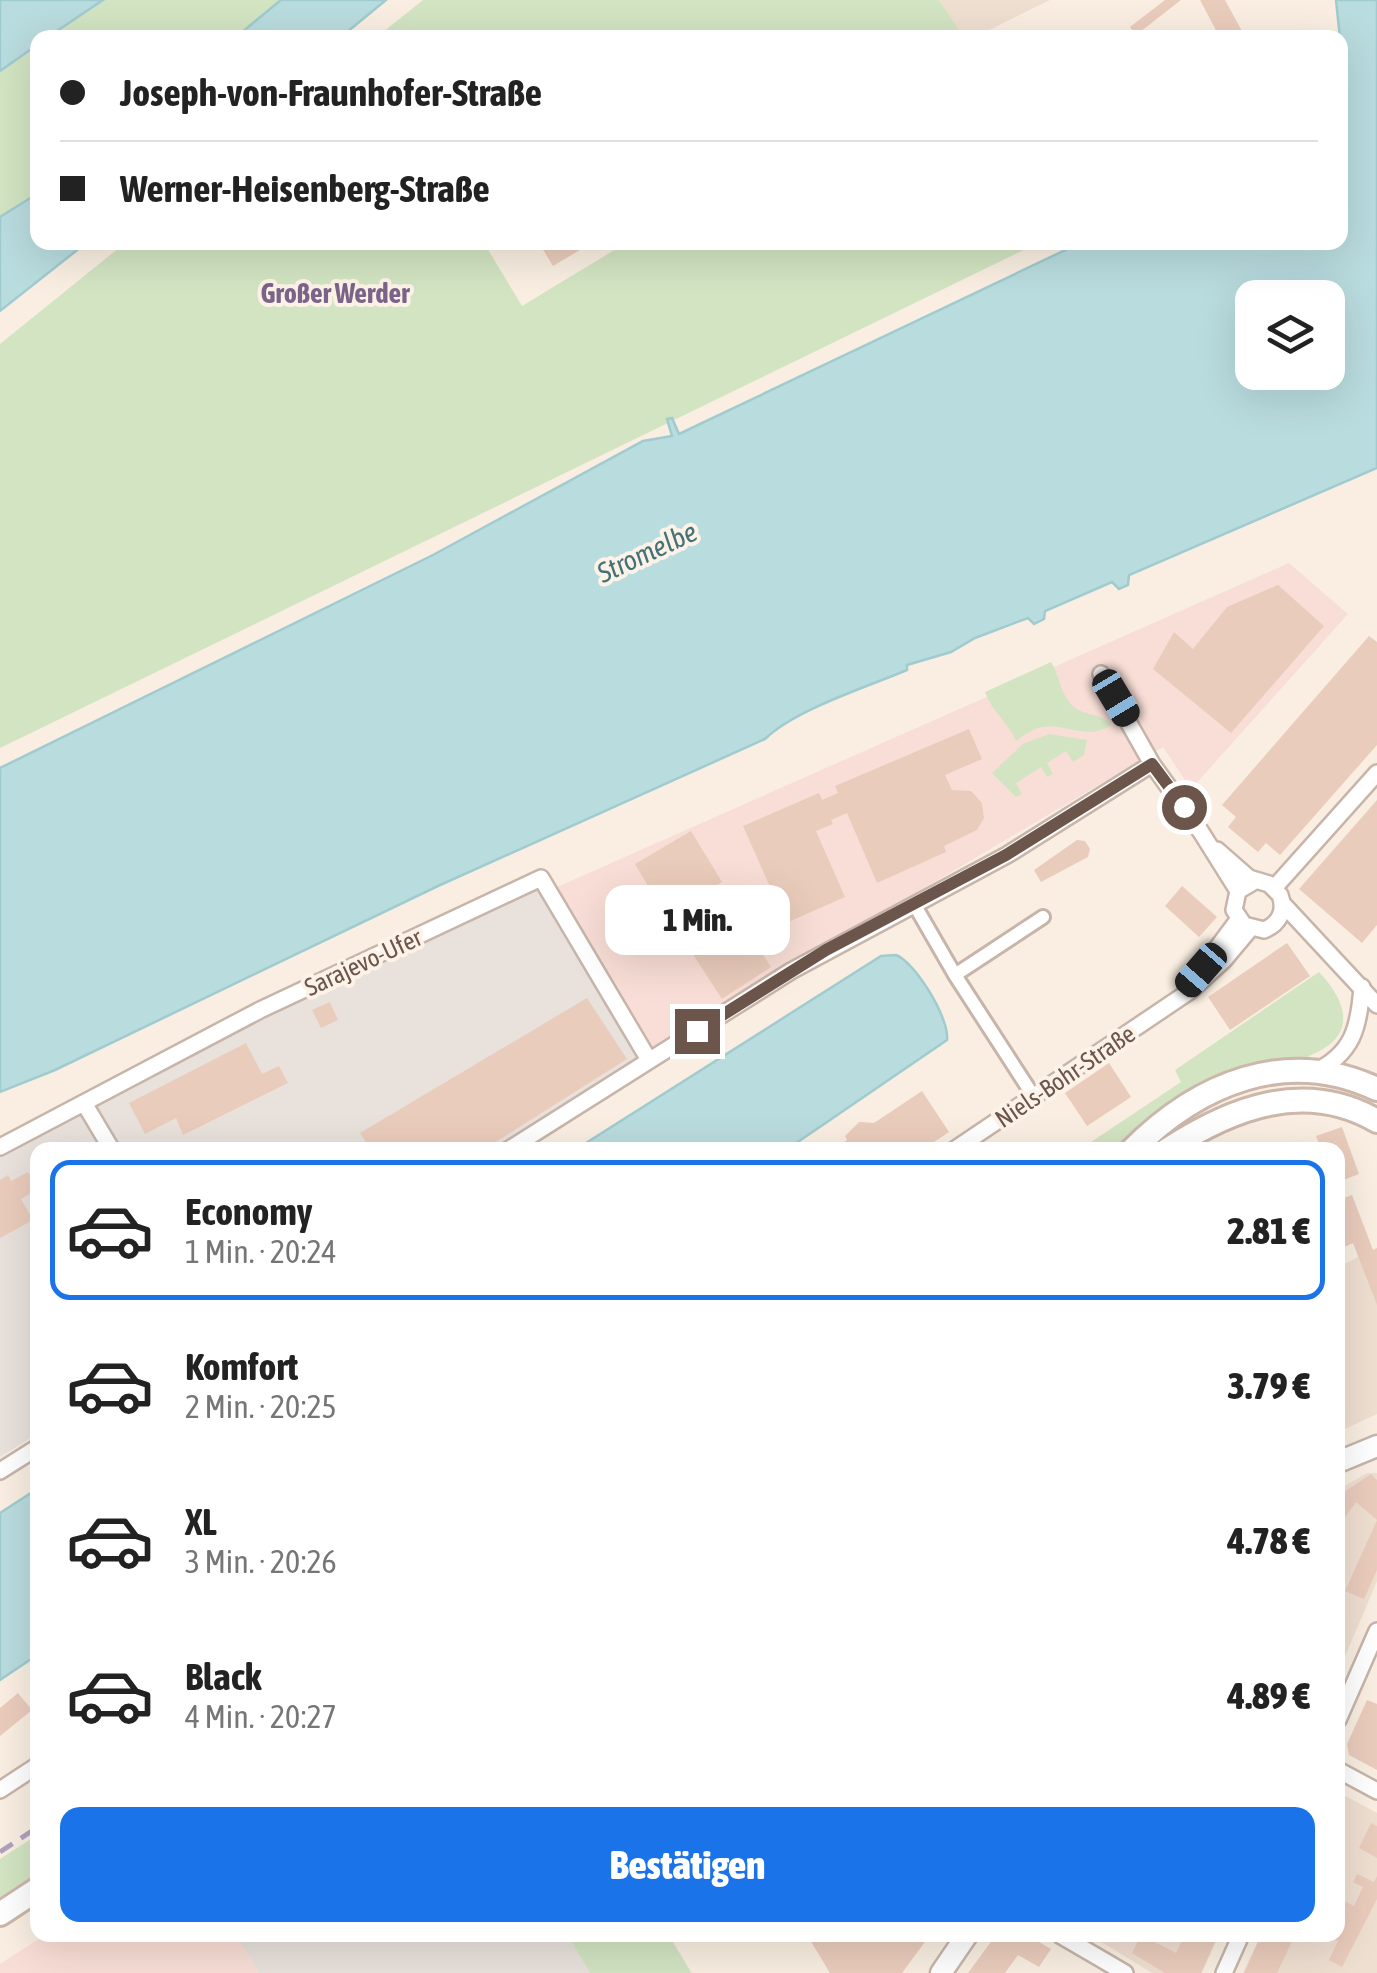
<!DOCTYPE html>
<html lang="de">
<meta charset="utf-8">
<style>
body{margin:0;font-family:"Asap Condensed",sans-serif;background:#f2f2f2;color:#222;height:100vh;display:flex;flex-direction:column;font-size:38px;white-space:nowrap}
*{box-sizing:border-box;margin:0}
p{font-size:32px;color:#767676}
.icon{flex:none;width:55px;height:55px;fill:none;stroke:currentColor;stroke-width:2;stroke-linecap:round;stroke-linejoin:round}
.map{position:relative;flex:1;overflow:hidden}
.panel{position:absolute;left:30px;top:1142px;width:1315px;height:800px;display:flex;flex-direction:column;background:#fff;border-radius:20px;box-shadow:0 10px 40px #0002}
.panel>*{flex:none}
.hud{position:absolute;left:30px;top:30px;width:1318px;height:220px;border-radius:20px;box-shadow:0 10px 40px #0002;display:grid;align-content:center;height:220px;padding:0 30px;background:#fff}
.fabs{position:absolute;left:1235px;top:280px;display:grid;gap:20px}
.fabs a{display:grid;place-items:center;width:110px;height:110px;border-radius:20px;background:#fff;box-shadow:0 10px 40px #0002;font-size:50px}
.end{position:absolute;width:45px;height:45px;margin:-22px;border:12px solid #6c554b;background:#fff;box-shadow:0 0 0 5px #fff}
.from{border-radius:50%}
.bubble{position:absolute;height:70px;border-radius:20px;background:#fff;box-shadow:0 10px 40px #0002;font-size:32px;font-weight:800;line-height:70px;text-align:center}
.car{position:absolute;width:30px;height:60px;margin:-30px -15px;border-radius:12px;box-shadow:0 0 8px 2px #0007;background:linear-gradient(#222 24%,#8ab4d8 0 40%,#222 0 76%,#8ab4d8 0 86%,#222 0)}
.hud b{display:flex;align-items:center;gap:35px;height:95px;font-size:38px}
.hud b+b{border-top:2px solid #e0e0e0}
.hud i{width:25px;height:25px;background:#222}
ul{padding:18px 0 0;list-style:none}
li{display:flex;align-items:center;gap:30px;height:140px;margin:0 20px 15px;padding:0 10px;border:5px solid transparent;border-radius:20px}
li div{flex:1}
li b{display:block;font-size:38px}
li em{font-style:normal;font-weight:800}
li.current{border-color:#1a73e8}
li>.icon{width:90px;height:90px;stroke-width:1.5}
.cta{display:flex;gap:20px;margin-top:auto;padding:20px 30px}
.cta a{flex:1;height:115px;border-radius:20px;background:#1a73e8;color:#fff;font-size:40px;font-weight:800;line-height:115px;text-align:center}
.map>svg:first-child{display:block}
</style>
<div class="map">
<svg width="1377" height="1973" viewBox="0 0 1377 1973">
<rect width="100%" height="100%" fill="#f9eee1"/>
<path fill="#efdfd1" d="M 939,0 L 1050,0 L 973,38 L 964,37 Z
M 1377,1248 L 1377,1414 L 1345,1429 L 1338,1412 L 1338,1267 Z
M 1367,1473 L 1377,1473 L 1377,1581 L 1338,1673 L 1338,1490 Z
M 1338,1792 L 1377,1813 L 1377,1973 L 1243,1973 L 1261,1935 L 1338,1935 Z
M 1090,1935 L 1219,1935 L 1202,1973 L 1152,1973 Z"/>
<path fill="#f8ded6" d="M 1289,563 L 1348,614 L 1191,789 L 1163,747 L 653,1048 L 557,887 Z
M 45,1935 L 236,1935 L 259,1973 L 0,1973 L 0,1964 Z"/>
<path fill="#e8e1dc" d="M 531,873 L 642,1059 L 495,1150 L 38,1150 L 37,1434 L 0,1457 L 0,1140 L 251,1007 Z
M 236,1935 L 669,1935 L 692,1973 L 259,1973 Z"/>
<path fill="#d2e4c2" d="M 103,0 L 281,0 L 236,37 L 48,38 Z
M 423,0 L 939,0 L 964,37 L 377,37 Z
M 37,45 L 37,194 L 0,217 L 0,71 Z
M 125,243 L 484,243 L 522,306 L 626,243 L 1038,243 L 0,748 L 0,344 Z
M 1051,662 C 1060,676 1060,695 1074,707 C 1086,717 1101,712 1111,725 C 1087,742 1065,721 1038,728 C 1030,731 1023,736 1016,741 C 1008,722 992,712 985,692 Z
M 1049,734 L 1087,740 L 1084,755 L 1073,762 L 1066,751 L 1047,763 L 1053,774 L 1047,777 L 1041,767 L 1016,783 L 1022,794 L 1016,797 L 992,773 L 1023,744 Z
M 1319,972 C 1349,1004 1357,1037 1309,1056 L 1308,1063 C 1213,1077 1190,1079 1121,1150 L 1079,1150 L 1181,1082 L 1175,1070 Z
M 37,1835 L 37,1873 L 0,1897 L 0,1859 Z
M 568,1935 L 668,1935 L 691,1973 L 590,1973 Z"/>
<path fill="#b9dcdf" stroke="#a0cbcf" stroke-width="2.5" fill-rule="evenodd" d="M 0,0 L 103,0 L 48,37 L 38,38 L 37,45 L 0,71 Z
M 281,0 L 386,0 L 341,37 L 236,37 Z
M 1336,0 L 1377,0 L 1377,468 L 1129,575 L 1128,585 L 1119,589 L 1112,582 L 1045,611 L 1044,619 L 1034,624 L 1028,618 L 975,638 L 951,652 L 907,665 L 907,670 C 867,687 794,710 765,739 L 438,886 L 55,1070 L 0,1092 L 0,768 L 433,555 L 643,441 L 672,436 L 667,419 L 672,418 L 679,434 L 1080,243 L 1340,242 L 1340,38 ZM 1252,298 L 1328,298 L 1328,372 L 1252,372 Z
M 37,194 L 38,242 L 86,243 L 0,311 L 0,217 Z
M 896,955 C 915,962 950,1019 947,1040 L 786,1150 L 575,1150 L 881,956 Z
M 37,1489 L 37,1655 L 0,1680 L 0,1513 Z"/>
<path fill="#eaccbc" d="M 1165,0 L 1181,0 L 1136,35 L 1130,27 Z
M 1200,0 L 1225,0 L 1243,33 L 1235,38 L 1220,38 Z
M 550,242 L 575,242 L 580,250 L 553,266 L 542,248 Z
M 1278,585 L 1324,626 L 1231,733 L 1153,669 L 1174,632 L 1193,649 L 1227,607 Z
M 1369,636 L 1377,642 L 1377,745 L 1280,855 L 1266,843 L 1258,852 L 1228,827 L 1236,817 L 1222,805 Z
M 969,729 L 982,759 L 945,775 L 952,790 L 971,791 L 982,803 L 984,818 L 977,830 L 944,846 L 946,852 L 877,883 L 847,813 L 831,820 L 833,824 L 816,831 L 845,897 L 786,923 L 743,826 L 819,793 L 822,800 L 838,793 L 835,786 Z
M 1377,800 L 1377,925 L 1362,943 L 1299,889 Z
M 691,831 L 722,882 L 695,898 L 704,925 L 732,907 L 771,967 L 722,999 L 683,939 L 692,933 L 677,909 L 666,916 L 635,864 Z
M 1077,840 L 1085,841 L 1090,849 L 1088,857 L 1041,882 L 1034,870 Z
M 1182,886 L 1217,917 L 1199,937 L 1165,906 Z
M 1287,943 L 1310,976 L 1230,1030 L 1208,997 Z
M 587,998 L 627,1059 L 483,1150 L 371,1150 L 360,1133 Z
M 330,1002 L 338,1020 L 321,1028 L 312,1010 Z
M 246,1043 L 262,1074 L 279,1066 L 288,1083 L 183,1135 L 176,1118 L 145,1134 L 129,1103 Z
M 1109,1063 L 1131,1097 L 1087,1126 L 1065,1093 Z
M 922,1091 L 949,1132 L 922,1150 L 833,1150 L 847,1140 L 845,1136 L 859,1122 L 874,1123 Z
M 1342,1127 L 1359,1174 L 1338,1182 L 1338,1150 L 1321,1150 L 1316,1136 Z
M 28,1172 L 38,1189 L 21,1199 L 33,1220 L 0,1238 L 0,1180 L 8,1175 L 11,1181 Z
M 1352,1195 L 1373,1250 L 1377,1248 L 1377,1305 L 1353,1243 L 1338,1250 L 1338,1225 L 1345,1222 L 1338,1200 Z
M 1371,1474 L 1377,1480 L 1377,1570 L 1364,1599 L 1345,1591 L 1377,1520 L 1356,1502 L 1338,1527 L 1338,1496 Z
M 18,1693 L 32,1710 L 0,1736 L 0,1708 Z
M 1367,1700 L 1377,1704 L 1377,1770 L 1349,1755 L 1347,1744 Z
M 1371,1823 L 1377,1826 L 1377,1858 L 1359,1848 Z
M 1357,1874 L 1374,1882 L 1377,1876 L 1377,1899 L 1342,1967 L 1329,1960 L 1338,1941 L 1326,1935 L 1338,1935 L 1338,1898 L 1354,1906 L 1363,1887 L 1353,1882 Z
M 807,1935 L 930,1935 L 902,1973 L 830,1973 Z
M 996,1935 L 1027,1935 L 1051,1949 L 1039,1967 L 1018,1955 L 1005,1973 L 968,1973 Z
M 1141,1935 L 1176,1953 L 1185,1935 L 1218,1935 L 1201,1973 L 1165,1973 L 1150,1964 L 1132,1953 Z
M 1261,1935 L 1295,1935 L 1277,1973 L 1244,1973 Z"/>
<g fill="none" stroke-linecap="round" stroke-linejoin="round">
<defs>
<path id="pedestrian" d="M 914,904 L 955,975 L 1034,1097
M 955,975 L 1043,917"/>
<path id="minor" d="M 1101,674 L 1152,764 L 1201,832 L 1238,891
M 1217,850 L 1249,878 L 1269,884 L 1280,895 C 1286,911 1279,924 1264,930 L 1244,925 L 1234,910 L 1238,891 L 1255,881
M 1275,887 L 1377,773
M 1283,904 L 1377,1005
M 1197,975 L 1238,920
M 1314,1072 C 1353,1054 1359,1027 1362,987
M 84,1103 L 112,1150
M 0,1147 L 260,1010 L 541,878 L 649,1060
M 508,1150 L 791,971 L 1007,855 L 1152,764
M 954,1150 L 1190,991 L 1224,960 L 1250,929
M 0,1471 L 38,1447
M 1338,1720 L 1377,1631
M 1338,1770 L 1377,1791
M 0,1790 L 38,1765
M 1060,1935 L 1125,1973
M 1224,1973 L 1241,1935"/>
<path id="tertiary" d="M 1338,1462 L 1377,1446
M 941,1973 L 967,1935"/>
<path id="secondary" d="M 1132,1150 C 1198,1084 1286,1046 1377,1089
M 1167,1150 C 1231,1108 1305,1079 1377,1121
M 0,1914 L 38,1889"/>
</defs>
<use href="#pedestrian" stroke="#c7b5aa" stroke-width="18"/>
<use href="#minor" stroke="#c7b5aa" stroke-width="20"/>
<use href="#tertiary" stroke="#c7b5aa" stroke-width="25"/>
<use href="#secondary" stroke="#ccb7aa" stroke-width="28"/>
<use href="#pedestrian" stroke="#fff" stroke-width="12"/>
<use href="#minor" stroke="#fff" stroke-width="15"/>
<use href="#tertiary" stroke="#fff" stroke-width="20"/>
<use href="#secondary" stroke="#fff" stroke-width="22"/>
<path stroke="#b0a2bf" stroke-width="5" stroke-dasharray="15 10" stroke-linecap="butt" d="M 1067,1150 L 1071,1147
M 0,1852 L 38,1827"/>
</g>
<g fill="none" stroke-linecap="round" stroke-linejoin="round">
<path stroke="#6c554b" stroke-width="12" d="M 697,1031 L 826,950 L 1006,855 L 1152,764 L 1184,807"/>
</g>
<g text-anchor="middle" stroke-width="8" stroke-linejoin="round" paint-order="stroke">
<g font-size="25" fill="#6c554b" stroke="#fcf2e7">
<text transform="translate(363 962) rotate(-25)" y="9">Sarajevo-Ufer</text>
<text transform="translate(1065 1076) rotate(-34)" y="9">Niels-Bohr-Straße</text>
</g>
<g font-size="28" font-weight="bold" fill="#7a6489" stroke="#fcf2e7">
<text x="335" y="303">Großer Werder</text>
</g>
<g font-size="28" font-style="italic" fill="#457277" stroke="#fcf2e7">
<text transform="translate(647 552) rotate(-25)" y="10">Stromelbe</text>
</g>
</g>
</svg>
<div class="fabs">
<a><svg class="icon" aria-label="layers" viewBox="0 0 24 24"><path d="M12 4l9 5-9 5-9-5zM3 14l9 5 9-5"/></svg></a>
</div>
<i class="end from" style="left:1184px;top:807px"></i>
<i class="end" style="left:697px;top:1031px"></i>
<div class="bubble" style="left:605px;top:885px;width:185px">1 Min.</div>
<i class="car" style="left:1116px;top:698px;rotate:149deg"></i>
<i class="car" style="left:1201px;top:970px;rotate:221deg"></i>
<div class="hud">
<b><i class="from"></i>Joseph-von-Fraunhofer-Straße</b>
<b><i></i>Werner-Heisenberg-Straße</b>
</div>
<section class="panel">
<ul>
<li class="current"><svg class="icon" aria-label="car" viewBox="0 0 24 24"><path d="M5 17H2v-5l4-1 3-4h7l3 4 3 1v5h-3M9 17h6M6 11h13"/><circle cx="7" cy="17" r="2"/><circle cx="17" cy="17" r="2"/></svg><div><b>Economy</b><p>1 Min. · 20:24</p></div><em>2.81 €</em></li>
<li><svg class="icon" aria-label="car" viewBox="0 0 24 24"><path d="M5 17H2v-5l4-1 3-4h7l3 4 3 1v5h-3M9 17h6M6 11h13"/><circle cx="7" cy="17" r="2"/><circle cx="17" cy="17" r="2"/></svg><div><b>Komfort</b><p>2 Min. · 20:25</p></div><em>3.79 €</em></li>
<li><svg class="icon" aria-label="car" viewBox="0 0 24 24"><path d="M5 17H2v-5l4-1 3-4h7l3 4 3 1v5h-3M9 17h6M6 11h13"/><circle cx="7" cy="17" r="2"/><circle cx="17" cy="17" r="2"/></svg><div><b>XL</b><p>3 Min. · 20:26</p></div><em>4.78 €</em></li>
<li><svg class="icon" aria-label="car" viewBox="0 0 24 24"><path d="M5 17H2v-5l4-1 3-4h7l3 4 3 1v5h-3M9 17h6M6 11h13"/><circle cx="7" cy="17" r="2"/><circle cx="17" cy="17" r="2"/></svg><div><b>Black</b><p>4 Min. · 20:27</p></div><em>4.89 €</em></li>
</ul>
<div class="cta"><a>Bestätigen</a></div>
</section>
</div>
